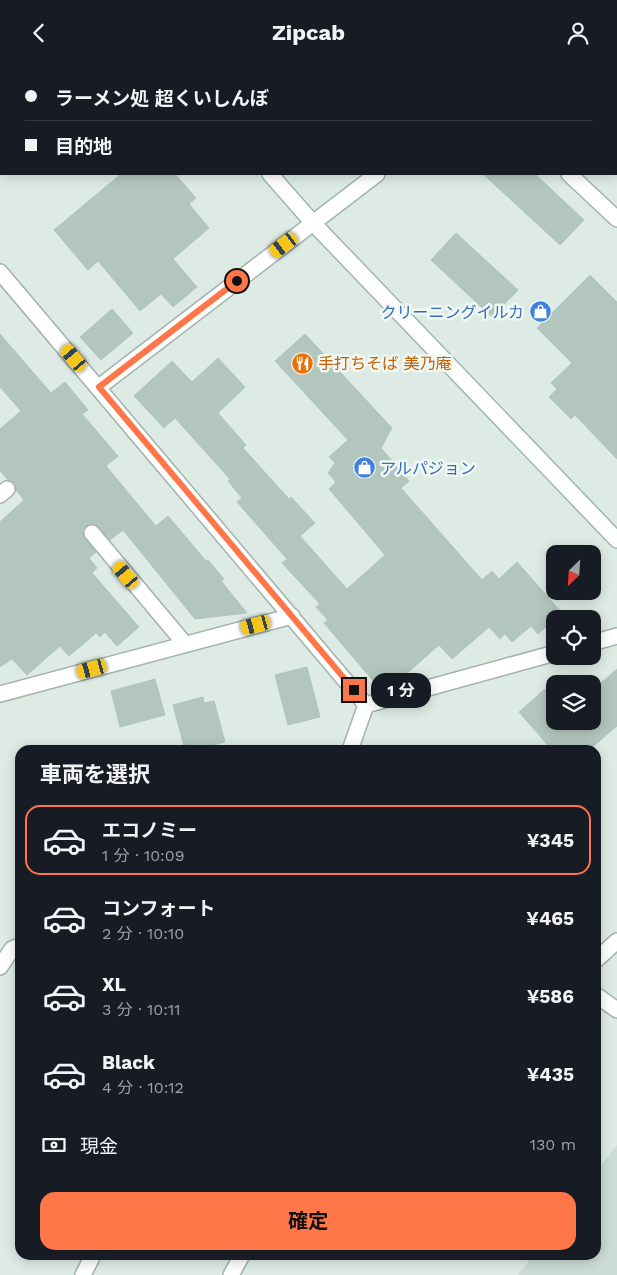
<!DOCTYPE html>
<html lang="ja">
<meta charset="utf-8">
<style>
body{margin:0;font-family:"Work Sans","Noto Sans JP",sans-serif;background:#20242c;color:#f1f3f6;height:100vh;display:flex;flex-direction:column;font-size:19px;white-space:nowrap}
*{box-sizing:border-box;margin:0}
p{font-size:16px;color:#9ea1a6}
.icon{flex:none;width:28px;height:28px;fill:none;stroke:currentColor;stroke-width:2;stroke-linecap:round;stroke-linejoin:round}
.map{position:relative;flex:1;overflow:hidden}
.details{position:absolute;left:15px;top:680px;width:586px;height:515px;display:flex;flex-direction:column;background:#171b24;border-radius:15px;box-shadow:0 2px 12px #0003}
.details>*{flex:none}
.top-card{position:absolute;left:0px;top:0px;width:618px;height:110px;box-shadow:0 2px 12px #0003;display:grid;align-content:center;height:110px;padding:0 25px;background:#171b24}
.needle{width:32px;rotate:205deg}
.controls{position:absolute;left:546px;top:480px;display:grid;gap:10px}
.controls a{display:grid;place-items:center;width:55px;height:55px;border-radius:10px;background:#171b24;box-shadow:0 2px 12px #0003;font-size:25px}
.end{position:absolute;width:22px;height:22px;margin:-11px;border:6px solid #ff7648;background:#111;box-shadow:0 0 0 2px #111}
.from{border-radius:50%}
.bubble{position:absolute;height:35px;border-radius:15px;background:#171b24;box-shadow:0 2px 12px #0003;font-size:16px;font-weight:700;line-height:35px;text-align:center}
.car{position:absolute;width:15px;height:30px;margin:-15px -8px;border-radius:6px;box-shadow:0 0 4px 1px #0007;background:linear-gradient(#f5c518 24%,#345 0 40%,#f5c518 0 76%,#345 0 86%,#f5c518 0)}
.top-card b{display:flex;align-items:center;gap:18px;height:48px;font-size:19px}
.top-card b+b{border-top:1px solid #363941}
.top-card i{width:12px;height:12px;background:#f1f3f6}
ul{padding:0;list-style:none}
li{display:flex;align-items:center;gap:15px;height:70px;margin:0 10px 8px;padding:0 15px;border:2px solid transparent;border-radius:15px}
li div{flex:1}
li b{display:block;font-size:19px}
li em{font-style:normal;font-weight:700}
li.on{border-color:#ff7648}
li>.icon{width:45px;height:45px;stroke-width:1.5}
h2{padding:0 25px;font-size:22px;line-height:60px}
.pay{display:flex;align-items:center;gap:12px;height:55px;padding:0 25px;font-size:19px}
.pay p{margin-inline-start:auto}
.action{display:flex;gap:10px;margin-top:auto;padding:10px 25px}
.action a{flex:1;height:58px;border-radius:15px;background:#ff7648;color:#111;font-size:20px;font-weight:700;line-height:58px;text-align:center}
header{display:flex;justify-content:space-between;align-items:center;height:65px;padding:0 25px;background:#171b24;font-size:22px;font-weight:700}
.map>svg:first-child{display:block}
</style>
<header><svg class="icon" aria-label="back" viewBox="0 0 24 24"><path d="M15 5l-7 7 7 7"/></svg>Zipcab<svg class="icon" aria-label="person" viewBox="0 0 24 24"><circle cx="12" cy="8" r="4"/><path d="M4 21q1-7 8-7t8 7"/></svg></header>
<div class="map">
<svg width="617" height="1210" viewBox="0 0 617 1210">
<rect width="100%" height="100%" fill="#deebe5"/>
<path fill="#ccdbd4" d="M 617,1080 L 617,1210 L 518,1210 L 533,1190 L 596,1190 L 596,1107 Z"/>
<path fill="#b3c6be" stroke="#b0c5bd" d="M 121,109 L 175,109 L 196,133 L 189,139 L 209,163 L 173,194 L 197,222 L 173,242 L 161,229 L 140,246 L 98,196 L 88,205 L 54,165 Z
M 483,109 L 535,109 L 584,155 L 560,180 Z
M 456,168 L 518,225 L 492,252 L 431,195 Z
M 590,210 L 617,237 L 617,394 L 575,350 L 571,354 L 549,332 L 557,324 L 551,318 L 572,298 L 537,263 Z
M 112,244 L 133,268 L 101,295 L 80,272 Z
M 0,269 L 51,328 L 65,317 L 88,345 L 82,349 L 118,391 L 106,401 L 156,461 L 168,451 L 206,496 L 208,495 L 224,514 L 221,516 L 247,548 L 195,554 L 123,465 L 110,475 L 99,462 L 90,459 L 83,464 L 83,469 L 96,487 L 89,493 L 97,503 L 92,508 L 139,562 L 117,581 L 105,567 L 100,572 L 96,568 L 69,591 L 60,581 L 27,610 L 12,594 L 0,602 L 0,457 L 24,435 L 16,425 L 14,418 L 8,415 L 0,406 L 0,364 L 21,346 L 0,322 Z
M 305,269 L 392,363 L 381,383 L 409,416 L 401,423 L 482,515 L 492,506 L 499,514 L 517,497 L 562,548 L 538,569 L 531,561 L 512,577 L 505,569 L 500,574 L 489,562 L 452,594 L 439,580 L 397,617 L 387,607 L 375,618 L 324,558 L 328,555 L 316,542 L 320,539 L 282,498 L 287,494 L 237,437 L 242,433 L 228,416 L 230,414 L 175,353 L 164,363 L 134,331 L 172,296 L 192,317 L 218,293 L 245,322 L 218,348 L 246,380 L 243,383 L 289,434 L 291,432 L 315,458 L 300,471 L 347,524 L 385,490 L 329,424 L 336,417 L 328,408 L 335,398 L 329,392 L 348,375 L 275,296 Z
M 307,602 L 320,652 L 288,660 L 275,610 Z
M 617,604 L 617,661 L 589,685 L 552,685 L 519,647 L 545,624 L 555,635 L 555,656 L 592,656 L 592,626 Z
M 155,614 L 165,650 L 120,662 L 111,626 Z
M 203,632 L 204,638 L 214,636 L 225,677 L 194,685 L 185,685 L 173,640 Z"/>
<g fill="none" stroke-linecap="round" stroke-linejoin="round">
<defs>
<path id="street" d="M 464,0 L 465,1
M 569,109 L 617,154
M 0,207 L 366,640
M 99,322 L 313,158
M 0,430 L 7,424
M 92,468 L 185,579
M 592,578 L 617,571
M 0,629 L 292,551
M 350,685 L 366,640 L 555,588
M 596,895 L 617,876
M 0,902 L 12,884 L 20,881
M 596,930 L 617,945
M 83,1210 L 93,1190
M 231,1210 L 242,1190"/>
<path id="secondary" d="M 173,0 L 174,1
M 517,1 L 518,0
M 270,109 L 313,158 L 617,475
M 313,158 L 377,109"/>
</defs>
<use href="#street" stroke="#a1b3ac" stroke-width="18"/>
<use href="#secondary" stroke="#9cb8ae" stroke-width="18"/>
<use href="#street" stroke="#fff" stroke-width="15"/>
<use href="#secondary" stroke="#fff" stroke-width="15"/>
</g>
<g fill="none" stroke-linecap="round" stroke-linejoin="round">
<path stroke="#ff7648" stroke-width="6" d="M 237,216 L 99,322 L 354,625"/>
</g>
<defs>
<symbol id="shop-disc" viewBox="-11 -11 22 22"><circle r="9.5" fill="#3f7fe0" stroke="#eff8f3"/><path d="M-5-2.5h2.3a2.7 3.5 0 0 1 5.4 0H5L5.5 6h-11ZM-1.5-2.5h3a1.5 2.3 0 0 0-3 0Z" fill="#fff"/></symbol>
<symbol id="restaurant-disc" viewBox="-11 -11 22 22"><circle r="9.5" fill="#e8710a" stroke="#eff8f3"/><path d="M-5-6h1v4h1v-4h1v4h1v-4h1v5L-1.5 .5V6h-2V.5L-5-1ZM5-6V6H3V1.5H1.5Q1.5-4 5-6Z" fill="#fff"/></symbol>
</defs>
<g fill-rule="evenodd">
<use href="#shop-disc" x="528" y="234" width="25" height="25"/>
<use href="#restaurant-disc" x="290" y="286" width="25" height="25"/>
<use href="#shop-disc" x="352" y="390" width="25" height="25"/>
</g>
<g text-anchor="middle" stroke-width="5" stroke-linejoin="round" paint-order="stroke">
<g font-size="16" fill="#366cbe" stroke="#eff8f3" text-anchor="end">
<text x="524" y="253">クリーニングイルカ</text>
<text x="380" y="409" text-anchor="start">アルパジョン</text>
</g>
<g font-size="16" fill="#c56008" stroke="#eff8f3" text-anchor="start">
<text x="318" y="304">手打ちそば 美乃庵</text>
</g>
</g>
</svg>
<div class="controls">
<a><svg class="needle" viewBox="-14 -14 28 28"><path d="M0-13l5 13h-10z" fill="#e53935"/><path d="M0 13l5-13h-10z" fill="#9ea1a6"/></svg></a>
<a><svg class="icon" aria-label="locate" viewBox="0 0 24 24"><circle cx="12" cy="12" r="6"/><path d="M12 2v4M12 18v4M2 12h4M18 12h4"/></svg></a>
<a><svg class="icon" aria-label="layers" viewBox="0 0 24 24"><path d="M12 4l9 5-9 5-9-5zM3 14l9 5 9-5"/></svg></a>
</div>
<i class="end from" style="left:237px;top:216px"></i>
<i class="end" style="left:354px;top:625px"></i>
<div class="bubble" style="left:371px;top:608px;width:60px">1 分</div>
<i class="car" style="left:284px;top:180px;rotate:233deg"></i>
<i class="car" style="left:74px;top:293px;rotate:320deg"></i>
<i class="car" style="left:126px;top:510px;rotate:320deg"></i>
<i class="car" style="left:256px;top:560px;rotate:255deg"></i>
<i class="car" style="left:92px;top:604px;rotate:255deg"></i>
<div class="top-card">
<b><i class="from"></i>ラーメン処 超くいしんぼ</b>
<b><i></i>目的地</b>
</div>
<section class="details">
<h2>車両を選択</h2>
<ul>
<li class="on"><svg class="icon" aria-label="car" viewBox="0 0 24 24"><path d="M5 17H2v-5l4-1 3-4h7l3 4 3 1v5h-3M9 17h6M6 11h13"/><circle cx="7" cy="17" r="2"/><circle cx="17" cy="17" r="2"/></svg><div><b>エコノミー</b><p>1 分 · 10:09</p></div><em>¥345</em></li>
<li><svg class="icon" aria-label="car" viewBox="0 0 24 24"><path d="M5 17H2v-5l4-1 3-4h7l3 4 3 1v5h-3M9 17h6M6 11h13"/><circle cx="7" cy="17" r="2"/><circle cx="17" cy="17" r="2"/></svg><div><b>コンフォート</b><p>2 分 · 10:10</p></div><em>¥465</em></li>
<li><svg class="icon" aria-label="car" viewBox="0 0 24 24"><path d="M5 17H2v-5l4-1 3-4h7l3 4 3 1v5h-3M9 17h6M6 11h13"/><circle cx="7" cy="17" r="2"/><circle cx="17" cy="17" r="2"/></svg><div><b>XL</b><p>3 分 · 10:11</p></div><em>¥586</em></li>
<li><svg class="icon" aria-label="car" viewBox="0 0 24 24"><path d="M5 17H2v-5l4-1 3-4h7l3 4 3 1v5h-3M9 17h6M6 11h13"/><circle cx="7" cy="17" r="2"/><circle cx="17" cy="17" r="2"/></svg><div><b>Black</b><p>4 分 · 10:12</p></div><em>¥435</em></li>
</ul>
<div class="pay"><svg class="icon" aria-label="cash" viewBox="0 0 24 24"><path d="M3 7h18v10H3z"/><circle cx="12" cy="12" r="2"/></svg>現金<p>130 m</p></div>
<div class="action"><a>確定</a></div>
</section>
</div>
